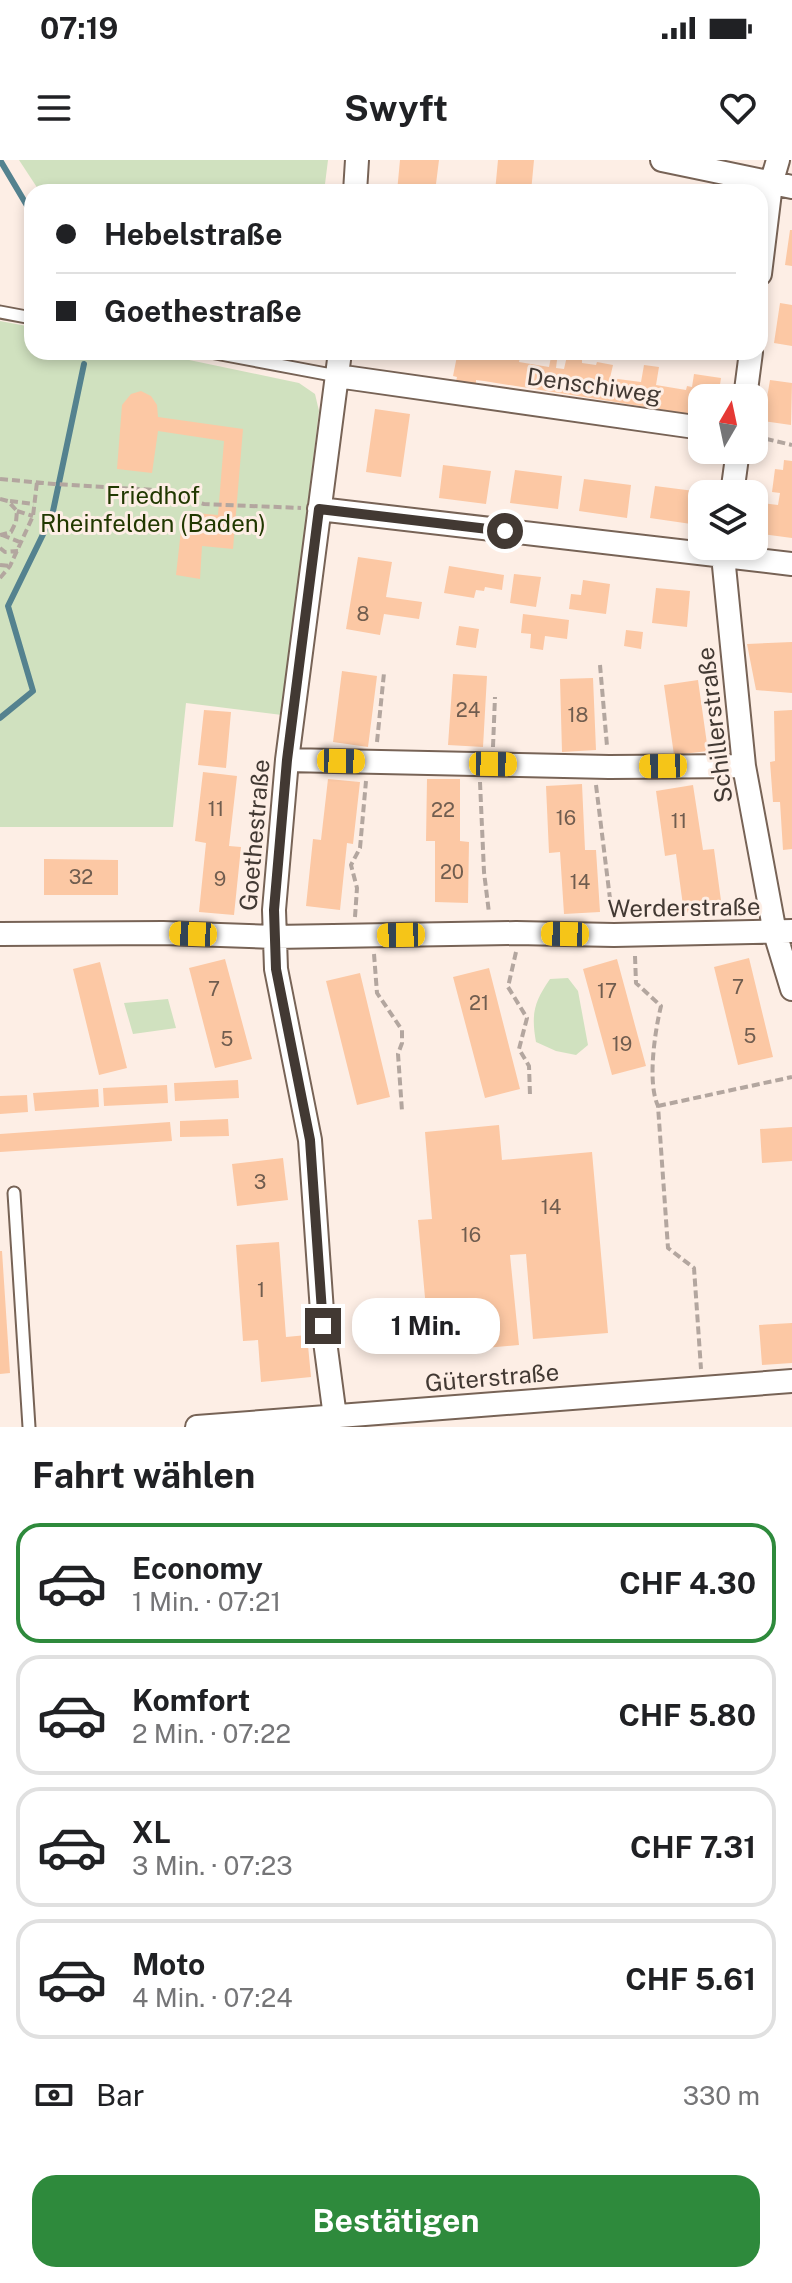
<!DOCTYPE html>
<html lang="de">
<meta charset="utf-8">
<style>
body{margin:0;font-family:"Public Sans",sans-serif;background:#f2f2f2;color:#202124;height:100vh;display:flex;flex-direction:column;font-size:30px;white-space:nowrap}
*{box-sizing:border-box;margin:0}
p{font-size:26px;color:#757577}
.icon{flex:none;width:44px;height:44px;fill:none;stroke:currentColor;stroke-width:2;stroke-linecap:round;stroke-linejoin:round}
.map{position:relative;height:1267px;overflow:hidden}
.details{display:flex;flex-direction:column;background:#fff;flex:1}
.details>*{flex:none}
.guide{position:absolute;left:24px;top:24px;width:744px;height:176px;border-radius:24px;box-shadow:0 4px 12px #0003;display:grid;align-content:center;height:176px;padding:0 32px;background:#fff}
.needle{width:52px;rotate:9deg}
.buttons{position:absolute;left:688px;top:224px;display:grid;gap:16px}
.buttons a{display:grid;place-items:center;width:80px;height:80px;border-radius:16px;background:#fff;box-shadow:0 4px 12px #0003;font-size:40px}
.end{position:absolute;width:36px;height:36px;margin:-18px;border:10px solid #423933;background:#fff;box-shadow:0 0 0 4px #fff}
.from{border-radius:50%}
.bubble{position:absolute;height:56px;border-radius:24px;background:#fff;box-shadow:0 4px 12px #0003;font-size:26px;font-weight:700;line-height:56px;text-align:center}
.car{position:absolute;width:24px;height:48px;margin:-24px -12px;border-radius:10px;box-shadow:0 0 6px 2px #0007;background:linear-gradient(#f5c518 24%,#345 0 40%,#f5c518 0 76%,#345 0 86%,#f5c518 0)}
.guide b{display:flex;align-items:center;gap:28px;height:76px;font-size:30px}
.guide b+b{border-top:2px solid #e0e0e0}
.guide i{width:20px;height:20px;background:#202124}
ul{padding:0;list-style:none}
li{display:flex;align-items:center;gap:24px;height:120px;margin:0 16px 12px;padding:0 16px;border:4px solid #e0e0e0;border-radius:24px}
li div{flex:1}
li b{display:block;font-size:30px}
li em{font-style:normal;font-weight:700}
li.active{border-color:#2e8a3c}
li>.icon{width:72px;height:72px;stroke-width:1.5}
h2{padding:0 32px;font-size:36px;line-height:96px}
.pay{display:flex;align-items:center;gap:20px;height:88px;padding:0 32px;font-size:30px}
.pay p{margin-inline-start:auto}
.primary-button{display:flex;gap:16px;margin-top:auto;padding:16px 32px}
.primary-button a{flex:1;height:92px;border-radius:24px;background:#2e8a3c;color:#fff;font-size:32px;font-weight:700;line-height:92px;text-align:center}
.status{display:flex;justify-content:space-between;align-items:center;height:56px;padding:0 40px;background:#fff;direction:ltr}
.status svg{height:22px;fill:currentColor}
header{display:flex;justify-content:space-between;align-items:center;height:104px;padding:0 32px;background:#fff;font-size:36px;font-weight:700}
.map>svg:first-child{display:block}
</style>
<div class="status"><b>07:19</b><svg viewBox="0 0 49 12"><path d="M0 12V9h3v3zM5 12V6h3v6zM10 12V3h3v9zM15 12V0h3v12zM26 1h20v11H26zM47 4h2v5h-2z"/></svg></div>
<header><svg class="icon" aria-label="menu" viewBox="0 0 24 24"><path d="M4 6h16M4 12h16M4 18h16"/></svg>Swyft<svg class="icon" aria-label="heart" viewBox="0 0 24 24"><path d="M12 20l-8-8c-3-5 5-10 8-4 3-6 11-1 8 4z"/></svg></header>
<div class="map">
<svg width="792" height="1267" viewBox="0 0 792 1267">
<rect width="100%" height="100%" fill="#fdeee5"/>
<path fill="#d0e1bf" d="M 19,0 L 328,0 L 324,32 L 40,32 Z
M 0,161 L 32,167 L 32,192 L 151,192 L 299,223 L 315,234 L 319,251 L 282,555 L 186,543 L 173,667 L 0,667 Z
M 568,818 L 578,831 L 588,885 L 576,895 L 556,891 L 536,882 C 531,854 534,842 550,819 Z
M 168,839 L 176,868 L 133,874 L 124,843 Z"/>
<g fill="none" stroke-linecap="round" stroke-linejoin="round">
<path stroke="#54828f" stroke-width="6" d="M 0,0 L 32,54
M 0,558 L 33,531 L 8,446 L 52,356 L 84,204"/>
</g>
<path fill="#fcc8a4" d="M 400,0 L 439,0 L 435,32 L 397,32 Z
M 498,0 L 534,0 L 531,32 L 495,32 Z
M 790,70 L 792,70 L 792,106 L 785,105 Z
M 780,143 L 792,145 L 792,186 L 774,183 Z
M 452,192 L 488,192 L 488,196 L 505,199 L 506,192 L 521,193 L 519,202 L 549,207 L 552,192 L 558,192 L 556,208 L 564,209 L 567,196 L 582,198 L 582,203 L 596,205 L 597,202 L 613,205 L 610,218 L 641,222 L 644,205 L 659,207 L 656,225 L 686,230 L 687,226 L 692,227 L 694,214 L 721,218 L 718,238 L 702,238 L 702,256 L 484,221 L 476,220 L 476,224 L 456,221 L 457,217 L 453,216 L 457,196 L 451,195 Z
M 770,220 L 792,223 L 791,265 L 763,261 Z
M 141,231 L 151,236 L 157,245 L 158,257 L 243,269 L 233,389 L 202,386 L 200,419 L 176,415 L 183,352 L 218,355 L 224,281 L 158,271 L 152,313 L 117,309 L 122,245 L 131,234 Z
M 375,249 L 410,254 L 401,317 L 366,312 Z
M 784,300 L 792,301 L 792,378 L 754,373 L 754,342 L 778,345 L 780,333 L 772,332 L 775,309 L 783,310 Z
M 443,305 L 491,311 L 486,344 L 439,338 Z
M 515,310 L 562,316 L 558,349 L 510,343 Z
M 584,319 L 631,325 L 627,358 L 579,351 Z
M 655,326 L 702,332 L 698,365 L 650,358 Z
M 358,397 L 392,402 L 386,437 L 422,442 L 419,459 L 384,454 L 380,475 L 346,469 Z
M 449,406 L 504,415 L 502,430 L 485,427 L 484,431 L 476,430 L 474,438 L 444,433 Z
M 514,414 L 541,417 L 536,447 L 510,443 Z
M 583,420 L 610,424 L 606,454 L 569,449 L 571,434 L 581,435 Z
M 656,428 L 690,431 L 687,467 L 652,463 Z
M 523,454 L 569,460 L 567,479 L 545,476 L 543,490 L 530,488 L 531,474 L 521,473 Z
M 459,466 L 479,469 L 476,488 L 456,485 Z
M 626,470 L 643,472 L 641,489 L 624,486 Z
M 792,482 L 792,533 L 756,530 L 747,484 Z
M 342,511 L 377,516 L 368,587 L 333,582 Z
M 453,514 L 487,516 L 483,587 L 448,585 Z
M 593,518 L 596,590 L 562,592 L 560,519 Z
M 698,520 L 708,591 L 674,595 L 664,525 Z
M 204,550 L 231,552 L 226,608 L 198,605 Z
M 792,550 L 792,689 L 783,690 L 780,642 L 773,642 L 770,602 L 775,601 L 774,551 Z
M 203,612 L 237,616 L 229,686 L 241,687 L 234,755 L 199,752 L 206,683 L 195,681 Z
M 328,619 L 360,622 L 353,684 L 347,683 L 340,750 L 306,746 L 313,679 L 321,680 Z
M 427,619 L 460,619 L 460,681 L 469,682 L 468,743 L 435,742 L 435,681 L 426,681 Z
M 582,624 L 585,690 L 596,690 L 600,752 L 564,754 L 560,692 L 549,693 L 546,626 Z
M 693,625 L 703,690 L 714,689 L 722,748 L 684,753 L 676,694 L 665,696 L 656,631 Z
M 44,699 L 118,700 L 118,735 L 44,735 Z
M 749,798 L 773,897 L 738,905 L 714,807 Z
M 225,799 L 252,899 L 215,908 L 189,808 Z
M 617,799 L 646,906 L 612,915 L 583,809 Z
M 100,802 L 127,908 L 99,915 L 73,809 Z
M 489,808 L 520,929 L 485,938 L 453,817 Z
M 360,813 L 390,937 L 357,945 L 326,821 Z
M 238,920 L 239,938 L 175,941 L 174,923 Z
M 167,925 L 168,943 L 104,946 L 103,928 Z
M 98,929 L 99,947 L 35,951 L 33,933 Z
M 27,935 L 28,952 L 0,954 L 0,936 Z
M 228,959 L 229,976 L 180,977 L 180,961 Z
M 170,962 L 172,981 L 0,992 L 0,974 Z
M 499,965 L 502,1000 L 592,992 L 608,1173 L 533,1179 L 526,1094 L 510,1095 L 519,1185 L 430,1193 L 418,1060 L 432,1059 L 425,972 Z
M 792,967 L 792,1001 L 762,1003 L 760,969 Z
M 283,998 L 288,1040 L 237,1046 L 232,1004 Z
M 279,1082 L 286,1177 L 307,1175 L 311,1217 L 261,1222 L 258,1180 L 243,1181 L 236,1085 Z
M 0,1091 L 2,1091 L 10,1213 L 0,1214 Z
M 792,1163 L 792,1203 L 762,1205 L 759,1165 Z"/>
<g fill="none" stroke-linecap="round" stroke-linejoin="round">
<defs>
<path id="service" d="M 0,152 L 32,158
M 210,192 L 337,216
M 14,1033 L 29,1267"/>
<path id="minor" d="M 662,0 L 792,27
M 355,32 L 357,0
M 760,114 L 771,24 L 778,0
M 337,216 L 702,268
M 745,238 L 751,192
M 732,334 L 738,290
M 319,349 L 792,404
M 724,386 L 723,396 L 744,606 L 775,773 L 792,829
M 287,600 L 609,607 L 744,606
M 0,774 L 163,773 L 274,777 L 516,773 L 614,775 L 792,771
M 335,1257 L 323,1166 L 310,980 L 276,809 L 274,750 L 287,600 L 340,192
M 197,1267 L 792,1221"/>
</defs>
<use href="#service" stroke="#776356" stroke-width="15"/>
<use href="#minor" stroke="#776356" stroke-width="26"/>
<path stroke="#b3a69f" stroke-width="4" stroke-dasharray="8 4" stroke-linecap="butt" d="M 754,276 L 792,285
M 0,319 L 54,324 L 155,330 L 204,344 L 301,348
M 0,339 L 8,341 L 17,351 L 16,362 L 11,372 L 0,375
M 10,341 L 34,344
M 17,351 L 33,356
M 2,375 L 22,383
M 0,388 L 5,392 L 18,391
M 0,405 L 10,406
M 0,418 L 10,406 L 33,356 L 37,322
M 600,505 L 607,586
M 377,582 L 384,513
M 493,587 L 495,537
M 480,622 L 484,712 L 489,753
M 596,625 L 612,755
M 355,757 L 357,728 L 351,705 L 360,688 L 366,621
M 516,792 L 508,827 L 527,858 L 519,889 L 529,906 L 530,935
M 374,794 L 377,833 L 402,870 L 402,883 L 398,894 L 402,951
M 635,796 L 636,823 L 661,846 C 655,871 647,922 658,946 L 668,1088 L 694,1108 L 701,1209
M 658,946 L 792,917"/>
<use href="#service" stroke="#fff" stroke-width="11"/>
<use href="#minor" stroke="#fff" stroke-width="22"/>
</g>
<g fill="none" stroke-linecap="round" stroke-linejoin="round">
<path stroke="#423933" stroke-width="10" d="M 323,1166 L 310,980 L 276,809 L 274,750 L 287,600 L 319,349 L 505,371"/>
</g>
<g text-anchor="middle" stroke-width="6" stroke-linejoin="round" paint-order="stroke">
<g font-size="20" fill="#705d4f">
<text x="363" y="461">8</text>
<text x="468" y="557">24</text>
<text x="578" y="562">18</text>
<text x="216" y="656">11</text>
<text x="443" y="657">22</text>
<text x="566" y="665">16</text>
<text x="679" y="668">11</text>
<text x="452" y="719">20</text>
<text x="81" y="724">32</text>
<text x="220" y="726">9</text>
<text x="580" y="729">14</text>
<text x="738" y="834">7</text>
<text x="214" y="836">7</text>
<text x="607" y="838">17</text>
<text x="479" y="850">21</text>
<text x="750" y="883">5</text>
<text x="227" y="886">5</text>
<text x="622" y="891">19</text>
<text x="260" y="1029">3</text>
<text x="551" y="1054">14</text>
<text x="471" y="1082">16</text>
<text x="261" y="1137">1</text>
</g>
<g font-size="24" fill="#423933" stroke="#fdeee5">
<text transform="translate(594 226) rotate(8)" y="8">Denschiweg</text>
<text transform="translate(715 565) rotate(-97)" y="8">Schillerstraße</text>
<text transform="translate(255 675) rotate(-85)" y="8">Goethestraße</text>
<text transform="translate(684 748) rotate(-1)" y="8">Werderstraße</text>
<text transform="translate(492 1218) rotate(-5)" y="8">Güterstraße</text>
</g>
<g font-size="24" fill="#213800" stroke="#fdeee5">
<text x="153" y="344">Friedhof<tspan x="153" dy="28">Rheinfelden (Baden)</tspan></text>
</g>
</g>
</svg>
<div class="buttons">
<a><svg class="needle" viewBox="-14 -14 28 28"><path d="M0-13l5 13h-10z" fill="#e53935"/><path d="M0 13l5-13h-10z" fill="#757577"/></svg></a>
<a><svg class="icon" aria-label="layers" viewBox="0 0 24 24"><path d="M12 4l9 5-9 5-9-5zM3 14l9 5 9-5"/></svg></a>
</div>
<i class="end from" style="left:505px;top:371px"></i>
<i class="end" style="left:323px;top:1166px"></i>
<div class="bubble" style="left:352px;top:1138px;width:148px">1 Min.</div>
<i class="car" style="left:341px;top:601px;rotate:91deg"></i>
<i class="car" style="left:493px;top:604px;rotate:91deg"></i>
<i class="car" style="left:663px;top:606px;rotate:269deg"></i>
<i class="car" style="left:193px;top:774px;rotate:272deg"></i>
<i class="car" style="left:565px;top:774px;rotate:271deg"></i>
<i class="car" style="left:401px;top:775px;rotate:269deg"></i>
<div class="guide">
<b><i class="from"></i>Hebelstraße</b>
<b><i></i>Goethestraße</b>
</div>
</div>
<section class="details">
<h2>Fahrt wählen</h2>
<ul>
<li class="active"><svg class="icon" aria-label="car" viewBox="0 0 24 24"><path d="M5 17H2v-5l4-1 3-4h7l3 4 3 1v5h-3M9 17h6M6 11h13"/><circle cx="7" cy="17" r="2"/><circle cx="17" cy="17" r="2"/></svg><div><b>Economy</b><p>1 Min. · 07:21</p></div><em>CHF 4.30</em></li>
<li><svg class="icon" aria-label="car" viewBox="0 0 24 24"><path d="M5 17H2v-5l4-1 3-4h7l3 4 3 1v5h-3M9 17h6M6 11h13"/><circle cx="7" cy="17" r="2"/><circle cx="17" cy="17" r="2"/></svg><div><b>Komfort</b><p>2 Min. · 07:22</p></div><em>CHF 5.80</em></li>
<li><svg class="icon" aria-label="car" viewBox="0 0 24 24"><path d="M5 17H2v-5l4-1 3-4h7l3 4 3 1v5h-3M9 17h6M6 11h13"/><circle cx="7" cy="17" r="2"/><circle cx="17" cy="17" r="2"/></svg><div><b>XL</b><p>3 Min. · 07:23</p></div><em>CHF 7.31</em></li>
<li><svg class="icon" aria-label="car" viewBox="0 0 24 24"><path d="M5 17H2v-5l4-1 3-4h7l3 4 3 1v5h-3M9 17h6M6 11h13"/><circle cx="7" cy="17" r="2"/><circle cx="17" cy="17" r="2"/></svg><div><b>Moto</b><p>4 Min. · 07:24</p></div><em>CHF 5.61</em></li>
</ul>
<div class="pay"><svg class="icon" aria-label="cash" viewBox="0 0 24 24"><path d="M3 7h18v10H3z"/><circle cx="12" cy="12" r="2"/></svg>Bar<p>330 m</p></div>
<div class="primary-button"><a>Bestätigen</a></div>
</section>
